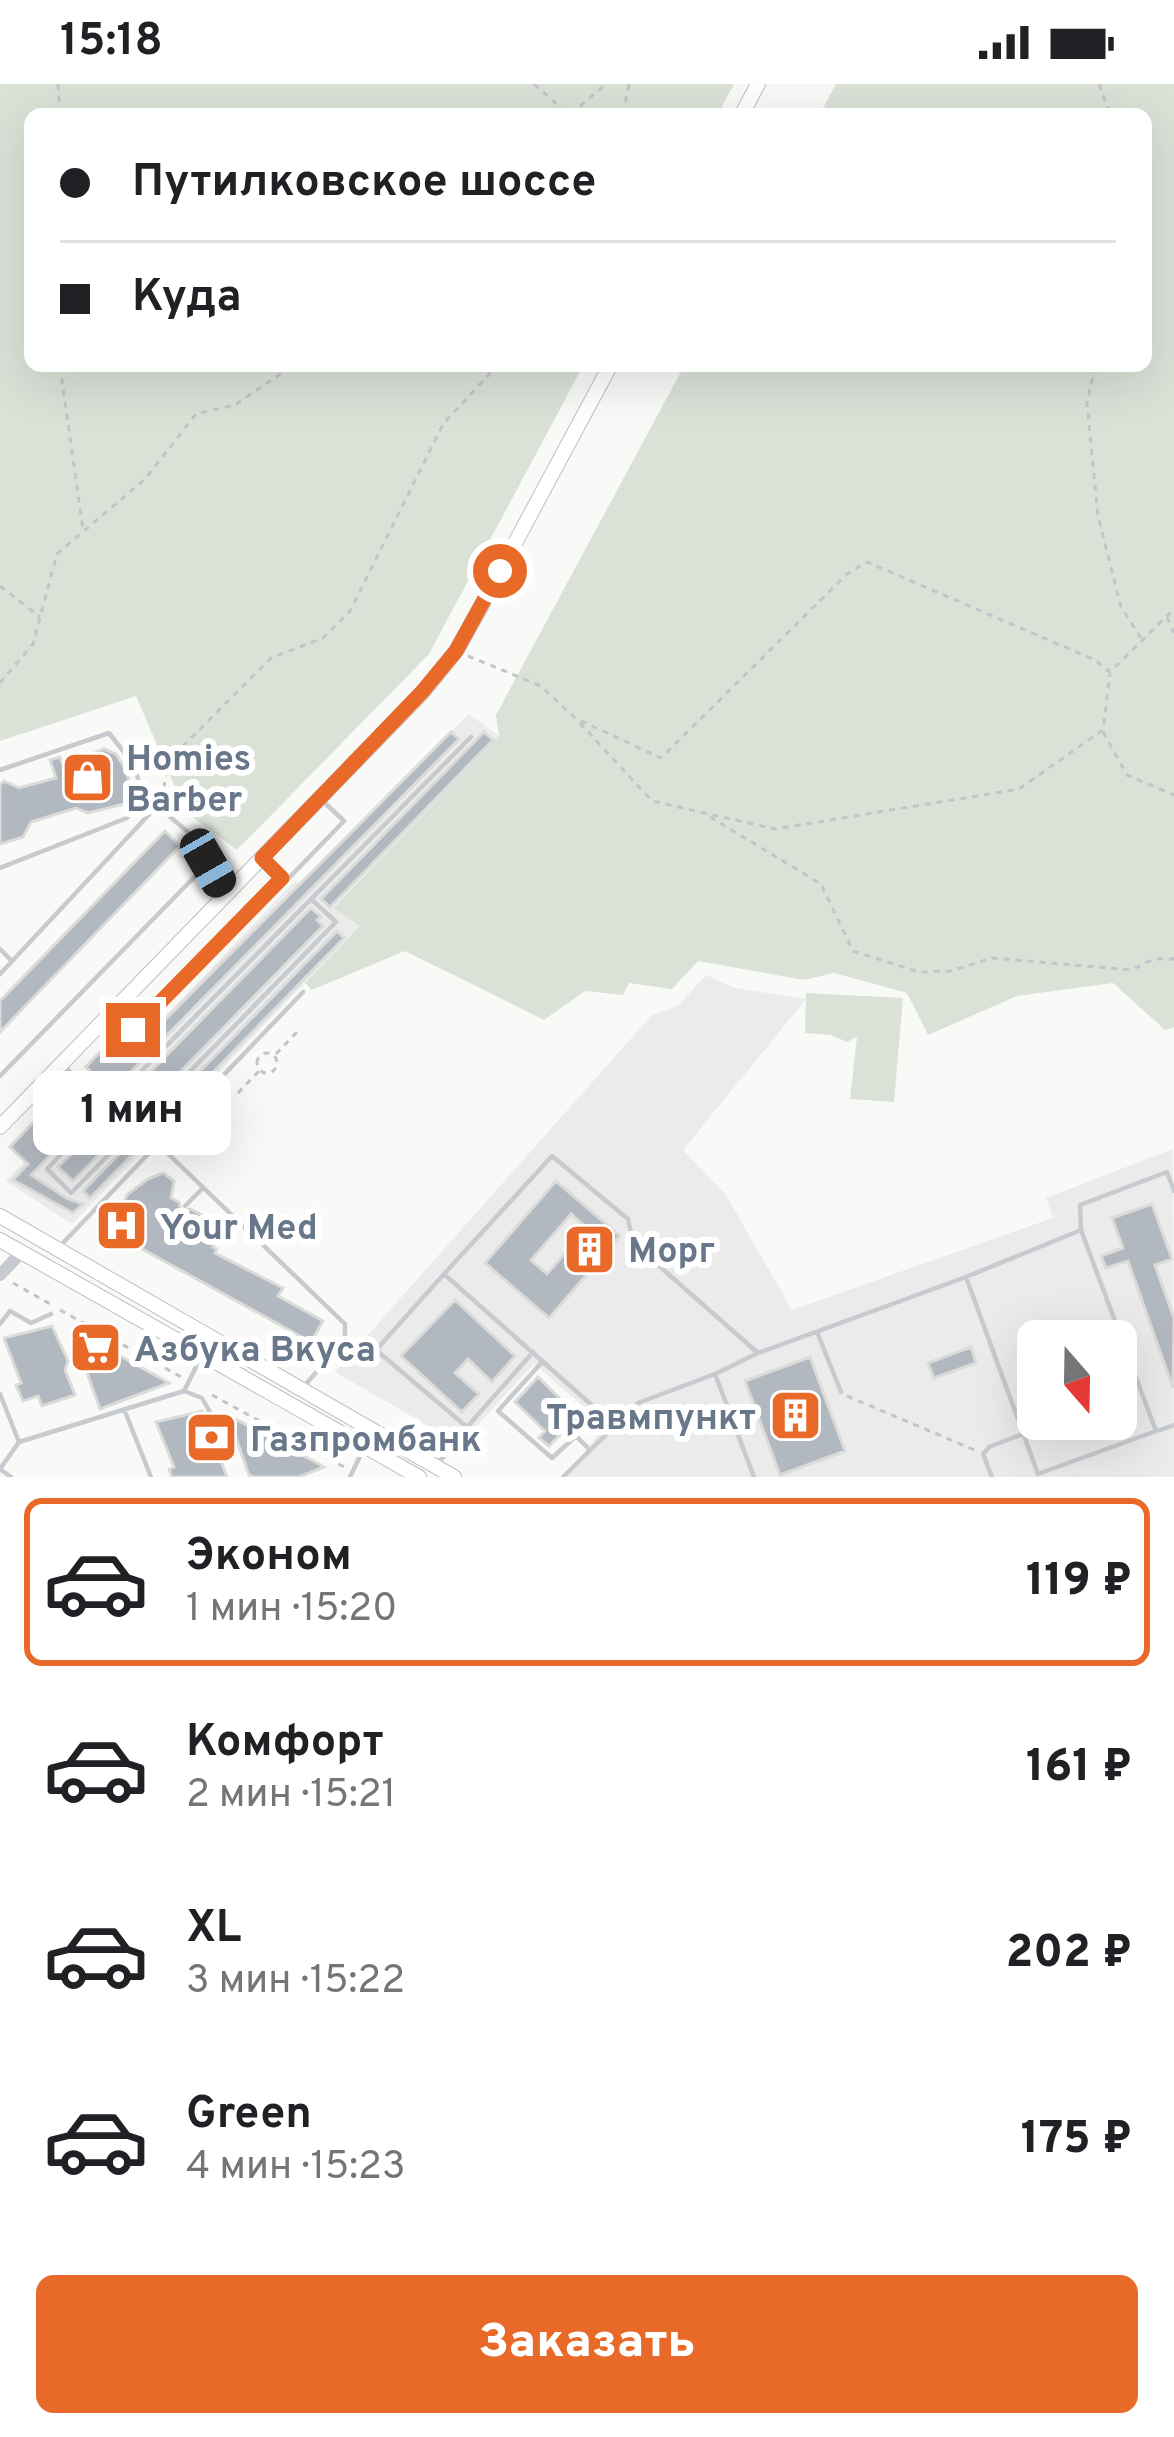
<!DOCTYPE html>
<html lang="ru">
<meta charset="utf-8">
<style>
body{margin:0;font-family:Overpass,sans-serif;background:#f2f2f2;color:#202124;height:100vh;display:flex;flex-direction:column;font-size:45px;white-space:nowrap}
*{box-sizing:border-box;margin:0}
p{font-size:39px;color:#757577}
.icon{flex:none;width:66px;height:66px;fill:none;stroke:currentColor;stroke-width:2;stroke-linecap:round;stroke-linejoin:round}
.map{position:relative;height:1393px;overflow:hidden}
.sheet{display:flex;flex-direction:column;background:#fff;flex:1}
.sheet>*{flex:none}
.hud{position:absolute;left:24px;top:24px;width:1128px;height:264px;border-radius:18px;box-shadow:0 12px 48px #0002;display:grid;align-content:center;height:264px;padding:0 36px;background:#fff}
.needle{width:78px;rotate:160deg}
.buttons{position:absolute;left:1017px;top:1236px;display:grid;gap:24px}
.buttons a{display:grid;place-items:center;width:120px;height:120px;border-radius:18px;background:#fff;box-shadow:0 12px 48px #0002;font-size:60px}
.end{position:absolute;width:54px;height:54px;margin:-27px;border:15px solid #e96928;background:#fff;box-shadow:0 0 0 6px #fff}
.from{border-radius:50%}
.bubble{position:absolute;height:84px;border-radius:18px;background:#fff;box-shadow:0 12px 48px #0002;font-size:39px;font-weight:800;line-height:84px;text-align:center}
.car{position:absolute;width:36px;height:72px;margin:-36px -18px;border-radius:15px;box-shadow:0 0 9px 3px #0007;background:linear-gradient(#222 24%,#8ab4d8 0 40%,#222 0 76%,#8ab4d8 0 86%,#222 0)}
.hud b{display:flex;align-items:center;gap:42px;height:114px;font-size:45px}
.hud b+b{border-top:3px solid #e0e0e0}
.hud i{width:30px;height:30px;background:#202124}
ul{padding:21px 0 0;list-style:none}
li{display:flex;align-items:center;gap:36px;height:168px;margin:0 24px 18px;padding:0 12px;border:6px solid transparent;border-radius:18px}
li div{flex:1}
li b{display:block;font-size:45px}
li em{font-style:normal;font-weight:800}
li.current{border-color:#e96928}
li>.icon{width:108px;height:108px;stroke-width:1.5}
.cta{display:flex;gap:24px;margin-top:auto;padding:24px 36px}
.cta a{flex:1;height:138px;border-radius:18px;background:#e96928;color:#fff;font-size:48px;font-weight:800;line-height:138px;text-align:center}
.status{display:flex;justify-content:space-between;align-items:center;height:84px;padding:0 60px;background:#fff;direction:ltr}
.status svg{height:33px;fill:currentColor}
.map>svg:first-child{display:block}
</style>
<div class="status"><b>15:18</b><svg viewBox="0 0 49 12"><path d="M0 12V9h3v3zM5 12V6h3v6zM10 12V3h3v9zM15 12V0h3v12zM26 1h20v11H26zM47 4h2v5h-2z"/></svg></div>
<div class="map">
<svg width="1174" height="1393" viewBox="0 0 1174 1393">
<rect width="100%" height="100%" fill="#f9faf7"/>
<path fill="#eaebea" fill-rule="evenodd" d="M 469,630 L 499,652 L 335,824 L 360,842 L 72,1140 L 6,1097 L 295,797 L 299,799 Z
M 706,891 L 735,904 L 806,915 L 683,1066 L 726,1111 L 792,1226 L 1053,1134 L 1046,1114 L 1173,1065 L 1174,1393 L 566,1393 L 605,1341 L 534,1280 L 460,1360 L 335,1288 L 651,932 L 679,921 ZM 1038,1257 L 1116,1257 L 1116,1335 L 1038,1335 Z"/>
<path fill="#dae2d8" d="M 0,0 L 734,0 L 718,30 L 30,30 L 30,282 L 583,282 L 429,570 L 237,766 L 186,728 L 136,612 L 0,657 Z
M 836,0 L 1174,0 L 1174,943 L 1165,946 L 1113,899 L 1017,912 L 928,951 L 907,909 L 834,889 L 804,896 L 698,877 L 672,905 L 629,899 L 623,911 L 585,907 L 544,936 L 405,867 L 312,906 L 305,899 L 360,842 L 334,824 L 499,652 L 496,631 L 684,282 L 1146,282 L 1146,30 L 820,30 Z
M 806,909 L 903,914 L 894,1018 L 850,1015 L 857,953 L 847,958 L 831,951 L 805,949 Z"/>
<path fill="#b2b8bf" stroke="#dbdbd9" stroke-width="3" fill-rule="evenodd" d="M 451,648 L 459,655 L 107,1012 L 98,1003 L 103,999 L 86,983 L 120,947 L 137,964 Z
M 484,648 L 493,656 L 330,823 L 321,815 Z
M 104,665 L 116,670 L 127,688 L 131,705 L 124,720 L 88,729 L 76,724 L 31,738 L 23,753 L 0,760 L 0,701 L 4,697 L 19,704 L 56,694 L 50,676 L 60,673 L 66,688 L 70,680 Z
M 165,747 L 180,762 L 0,948 L 0,917 Z
M 311,824 L 321,833 L 317,836 L 323,842 L 129,1040 L 114,1025 Z
M 337,847 L 344,854 L 90,1114 L 83,1107 Z
M 58,1012 L 81,1039 L 31,1091 L 68,1115 L 83,1120 L 73,1129 L 13,1096 L 28,1080 L 10,1063 Z
M 96,1046 L 101,1052 L 106,1047 L 114,1055 L 73,1097 L 58,1083 Z
M 163,1089 L 174,1097 L 171,1114 L 179,1118 L 181,1127 L 191,1125 L 224,1143 L 213,1163 L 217,1165 L 215,1169 L 283,1204 L 278,1212 L 323,1237 L 311,1258 L 115,1150 L 115,1133 L 128,1110 L 148,1095 Z
M 556,1097 L 620,1152 L 549,1234 L 485,1179 ZM 571,1130 L 587,1144 L 547,1190 L 531,1176 Z
M 1152,1120 L 1172,1175 L 1155,1181 L 1174,1234 L 1173,1304 L 1128,1177 L 1106,1184 L 1101,1172 L 1123,1164 L 1112,1134 Z
M 455,1216 L 515,1272 L 492,1298 L 468,1275 L 455,1289 L 479,1310 L 462,1328 L 401,1272 Z
M 52,1242 L 68,1277 L 65,1286 L 75,1311 L 42,1322 L 38,1312 L 23,1317 L 16,1301 L 21,1299 L 4,1254 Z
M 86,1253 L 169,1299 L 100,1325 L 79,1266 Z
M 971,1263 L 976,1279 L 934,1294 L 928,1279 Z
M 810,1273 L 845,1367 L 780,1391 L 745,1297 Z
M 538,1293 L 578,1332 L 549,1362 L 539,1354 L 545,1347 L 515,1318 Z
M 202,1327 L 214,1345 L 221,1343 L 228,1331 L 324,1383 L 299,1393 L 254,1393 L 249,1391 L 230,1337 L 218,1369 L 227,1393 L 172,1393 L 169,1385 L 174,1383 L 156,1338 Z"/>
<g fill="none" stroke-linecap="round" stroke-linejoin="round">
<defs>
<path id="secondary" d="M 742,30 L 758,0
M 0,1043 L 422,609 L 456,567 L 478,528 L 610,282
M 0,1132 L 454,1393
M 0,1156 L 419,1393"/>
</defs>
<use href="#secondary" stroke="#bcc0c5" stroke-width="16"/>
<path stroke="#c3c4c7" stroke-width="3" stroke-dasharray="6 6" stroke-linecap="butt" d="M 58,0 L 60,30
M 534,0 L 567,29
M 1099,0 L 1110,30
M 571,30 L 606,0
M 623,30 L 629,0
M 60,282 L 83,446
M 1095,282 L 1087,319 L 1098,432 L 1121,523 L 1141,554
M 0,502 L 40,533
M 1167,533 L 1174,549
M 468,572 L 541,602 L 575,634 L 661,674 L 847,490 L 867,478 L 1095,576 L 1110,588 L 1174,525
M 0,599 L 33,560 L 57,470 L 145,395 L 196,330 L 235,321 L 292,282
M 580,639 L 652,717 L 775,745 L 1019,705 L 1103,646 L 1110,590
M 1103,648 L 1127,691 L 1174,711
M 162,716 L 168,677 L 271,574 L 323,554 L 350,527 L 443,340 L 497,282
M 710,733 L 821,800 L 853,867 L 919,888 L 951,887 L 992,874 L 1131,886 L 1154,875 L 1174,875
M257 979a10 10 0 1 1 20 0a10 10 0 1 1-20 0Z
M 276,970 L 297,948
M 238,1009 L 259,987
M 13,1199 L 52,1221
M 60,1226 L 183,1294
M 1105,1257 L 1109,1247
M 212,1311 L 346,1384
M 847,1312 L 977,1367
M 1032,1344 L 1046,1335"/>
<path stroke="#c7cace" stroke-width="4.5" d="M 0,686 L 109,649 L 134,681 L 143,712
M 266,778 L 286,797 L 344,737 L 324,718
M 0,784 L 127,734 L 143,712 L 157,722
M 0,865 L 12,877
M 0,890 L 157,722 L 200,758 L 225,808
M 114,928 L 133,946 L 282,793
M 66,984 L 106,1023 L 471,653
M 0,992 L 208,779
M 106,1023 L 101,1028 L 127,1052 L 336,838 L 311,815
M 101,1028 L 47,1085 L 71,1109 L 126,1053
M 158,1060 L 345,1240 L 345,1256 L 305,1301
M 185,1122 L 202,1105
M 1081,1146 L 1080,1121 L 1167,1088 L 1174,1107
M 61,1161 L 303,908
M 0,1240 L 10,1227 L 31,1239 L 51,1230
M 817,1248 L 841,1308
M 543,1277 L 498,1327 L 552,1374 L 576,1352 L 589,1365
M 715,1290 L 758,1269 L 966,1193 L 1081,1146 L 1156,1347 L 1038,1390 L 966,1193
M 184,1307 L 202,1314 L 216,1339
M 0,1310 L 19,1358 L 184,1307 L 202,1271
M 124,1325 L 151,1393
M 613,1340 L 444,1190 L 552,1072 L 628,1135 L 633,1159 L 758,1269
M 467,1343 L 533,1268
M 1157,1347 L 1174,1341
M 436,1382 L 467,1343 L 376,1266 L 444,1190
M 0,1385 L 19,1358
M 0,1385 L 11,1393
M 350,1393 L 363,1366
M 563,1393 L 638,1319 L 715,1290 L 754,1393
M 992,1393 L 983,1370 L 989,1363 L 1023,1350"/>
<path stroke="#c7cace" stroke-width="12" d="M 0,1191 L 22,1168"/>
<use href="#secondary" stroke="#fff" stroke-width="14"/>
</g>
<g fill="none" stroke-linecap="round" stroke-linejoin="round">
<path stroke="#e96928" stroke-width="15" d="M 133,946 L 282,794 L 262,774 L 422,608 L 456,567 L 500,487"/>
</g>
<defs>
<symbol id="shop-square" viewBox="-11 -11 22 22"><rect x="-9" y="-9" width="18" height="18" rx="4" fill="#e96928" stroke="#fff"/><path d="M-5-2.5h2.3a2.7 3.5 0 0 1 5.4 0H5L5.5 6h-11ZM-1.5-2.5h3a1.5 2.3 0 0 0-3 0Z" fill="#fff"/></symbol>
<symbol id="hospital-square" viewBox="-11 -11 22 22"><rect x="-9" y="-9" width="18" height="18" rx="4" fill="#e96928" stroke="#fff"/><path d="M-5-5h3v3.5h4V-5h3V5h-3V1.5h-4V5h-3Z" fill="#fff"/></symbol>
<symbol id="building-square" viewBox="-11 -11 22 22"><rect x="-9" y="-9" width="18" height="18" rx="4" fill="#e96928" stroke="#fff"/><path d="M-4-6H4V6H1V3H-1V6H-4ZM-2.5-4.3h1.7v1.8h-1.7ZM.8-4.3h1.7v1.8H.8ZM-2.5-1h1.7V.8h-1.7ZM.8-1h1.7V.8H.8Z" fill="#fff"/></symbol>
<symbol id="supermarket-square" viewBox="-11 -11 22 22"><rect x="-9" y="-9" width="18" height="18" rx="4" fill="#e96928" stroke="#fff"/><path d="M-6-5.5h2.5l.6 2H6L4.5 2H-2.5L-4.4-4H-6ZM-1.5 3.2a1.3 1.3 0 1 0 .1 0ZM3 3.2a1.3 1.3 0 1 0 .1 0Z" fill="#fff"/></symbol>
<symbol id="bank-square" viewBox="-11 -11 22 22"><rect x="-9" y="-9" width="18" height="18" rx="4" fill="#e96928" stroke="#fff"/><path d="M-6-4H6V4H-6ZM0-2.3a2.3 2.3 0 1 0 0 4.6a2.3 2.3 0 1 0 0-4.6Z" fill="#fff"/></symbol>
</defs>
<g fill-rule="evenodd">
<use href="#shop-square" x="58" y="664" width="59" height="59"/>
<use href="#hospital-square" x="92" y="1112" width="59" height="59"/>
<use href="#building-square" x="560" y="1136" width="59" height="59"/>
<use href="#supermarket-square" x="66" y="1234" width="59" height="59"/>
<use href="#building-square" x="766" y="1302" width="59" height="59"/>
<use href="#bank-square" x="182" y="1324" width="59" height="59"/>
</g>
<g text-anchor="middle" stroke-width="12" stroke-linejoin="round" paint-order="stroke">
<g font-size="36" font-weight="bold" fill="#687789" stroke="#fff" text-anchor="start">
<text x="126" y="686">Homies<tspan x="126" dy="41">Barber</tspan></text>
<text x="160" y="1155">Your Med</text>
<text x="628" y="1178">Морг</text>
<text x="134" y="1277">Азбука Вкуса</text>
<text x="756" y="1345" text-anchor="end">Травмпункт</text>
<text x="250" y="1367">Газпромбанк</text>
</g>
</g>
</svg>
<div class="buttons">
<a><svg class="needle" viewBox="-14 -14 28 28"><path d="M0-13l5 13h-10z" fill="#e53935"/><path d="M0 13l5-13h-10z" fill="#757577"/></svg></a>
</div>
<i class="end from" style="left:500px;top:487px"></i>
<i class="end" style="left:133px;top:946px"></i>
<div class="bubble" style="left:33px;top:987px;width:198px">1 мин</div>
<i class="car" style="left:208px;top:779px;rotate:150deg"></i>
<div class="hud">
<b><i class="from"></i>Путилковское шоссе</b>
<b><i></i>Куда</b>
</div>
</div>
<section class="sheet">
<ul>
<li class="current"><svg class="icon" aria-label="car" viewBox="0 0 24 24"><path d="M5 17H2v-5l4-1 3-4h7l3 4 3 1v5h-3M9 17h6M6 11h13"/><circle cx="7" cy="17" r="2"/><circle cx="17" cy="17" r="2"/></svg><div><b>Эконом</b><p>1 мин · 15:20</p></div><em>119 ₽</em></li>
<li><svg class="icon" aria-label="car" viewBox="0 0 24 24"><path d="M5 17H2v-5l4-1 3-4h7l3 4 3 1v5h-3M9 17h6M6 11h13"/><circle cx="7" cy="17" r="2"/><circle cx="17" cy="17" r="2"/></svg><div><b>Комфорт</b><p>2 мин · 15:21</p></div><em>161 ₽</em></li>
<li><svg class="icon" aria-label="car" viewBox="0 0 24 24"><path d="M5 17H2v-5l4-1 3-4h7l3 4 3 1v5h-3M9 17h6M6 11h13"/><circle cx="7" cy="17" r="2"/><circle cx="17" cy="17" r="2"/></svg><div><b>XL</b><p>3 мин · 15:22</p></div><em>202 ₽</em></li>
<li><svg class="icon" aria-label="car" viewBox="0 0 24 24"><path d="M5 17H2v-5l4-1 3-4h7l3 4 3 1v5h-3M9 17h6M6 11h13"/><circle cx="7" cy="17" r="2"/><circle cx="17" cy="17" r="2"/></svg><div><b>Green</b><p>4 мин · 15:23</p></div><em>175 ₽</em></li>
</ul>
<div class="cta"><a>Заказать</a></div>
</section>
